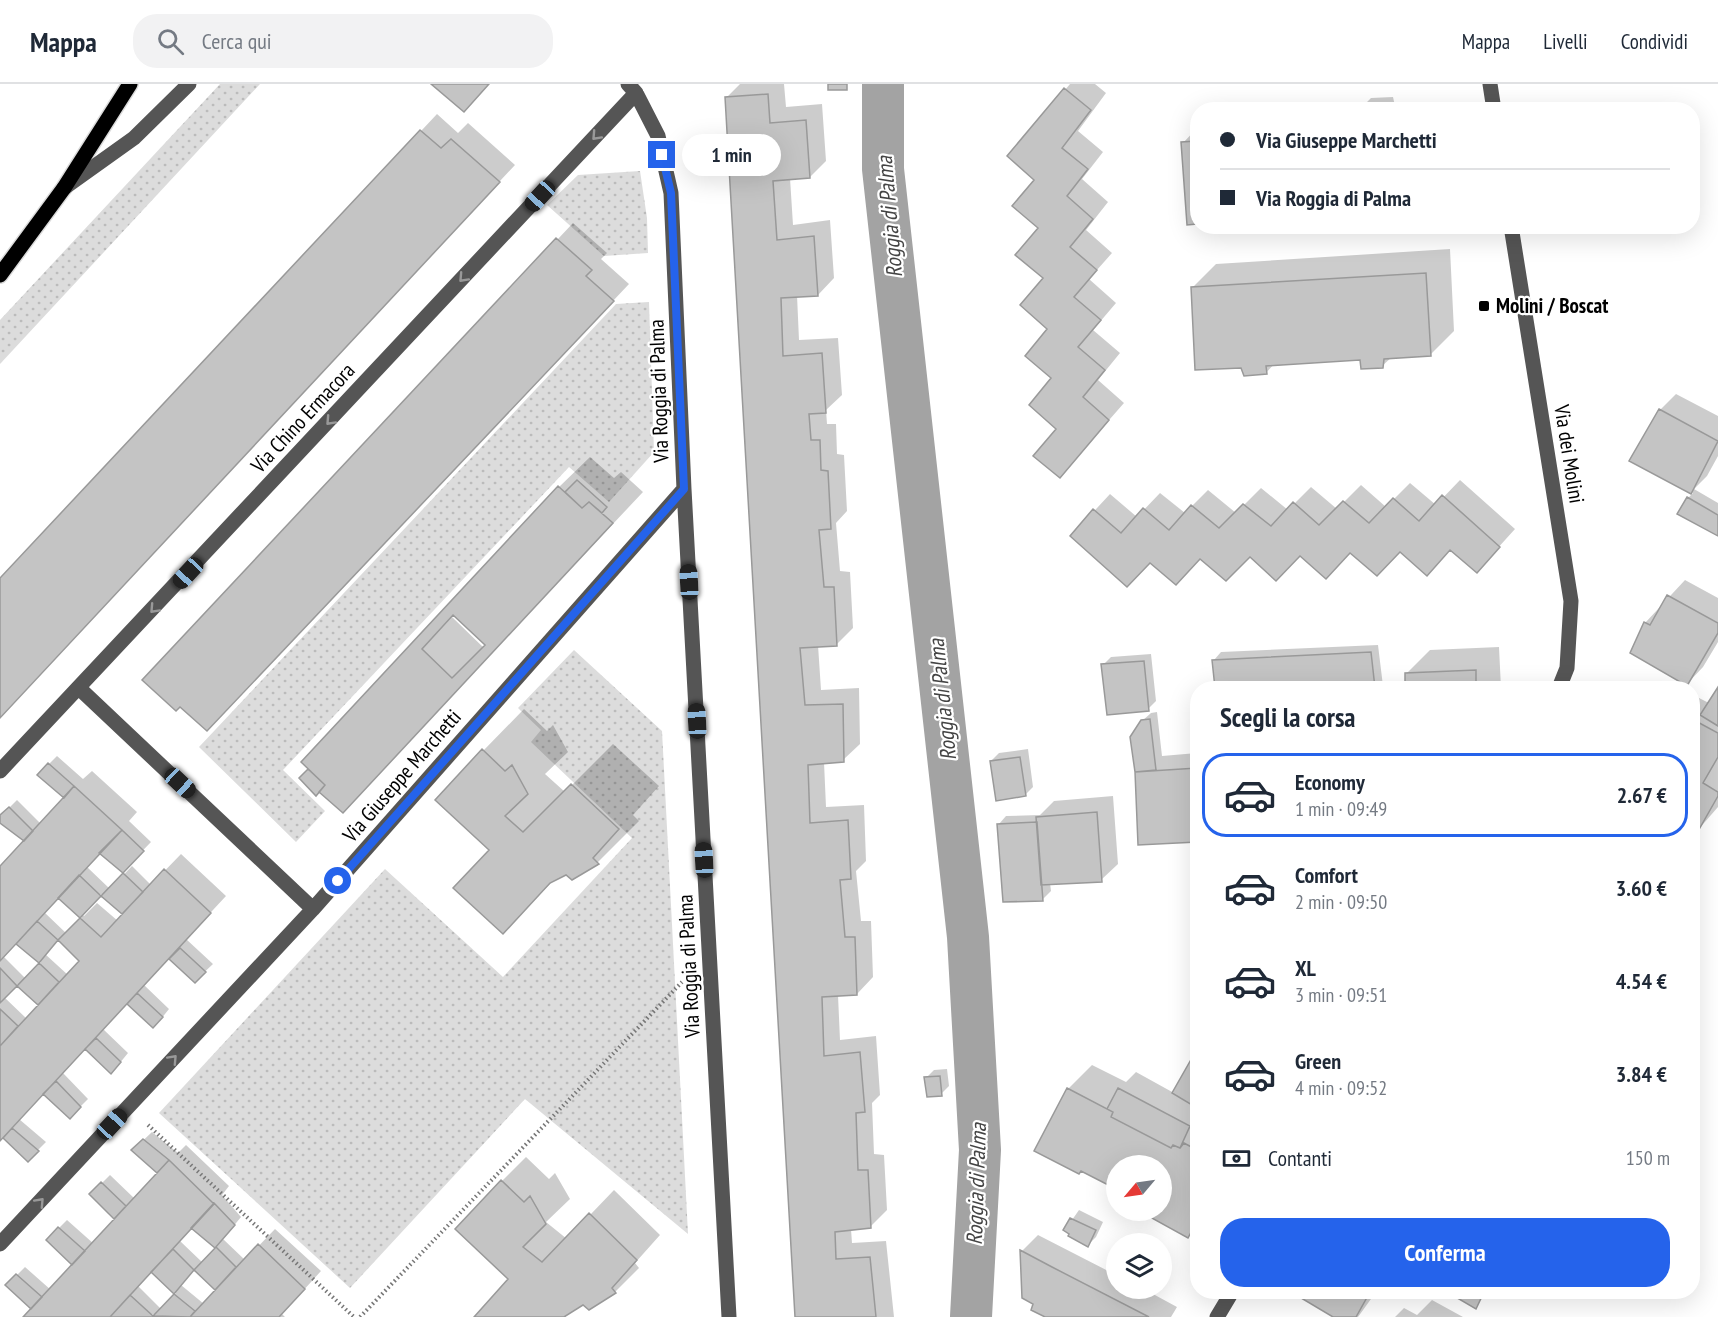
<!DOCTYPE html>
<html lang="it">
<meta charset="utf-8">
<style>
body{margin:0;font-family:"PT Sans Narrow",sans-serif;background:#f2f2f3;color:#1f2937;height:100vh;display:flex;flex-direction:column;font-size:22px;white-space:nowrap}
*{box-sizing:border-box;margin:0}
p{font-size:20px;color:#747a83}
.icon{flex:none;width:33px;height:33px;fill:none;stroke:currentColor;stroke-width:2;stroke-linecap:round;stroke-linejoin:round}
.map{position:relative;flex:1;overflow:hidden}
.panel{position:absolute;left:1190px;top:597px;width:510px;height:618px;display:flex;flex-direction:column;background:#fff;border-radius:24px;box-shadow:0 6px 24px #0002}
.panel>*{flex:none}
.banner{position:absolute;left:1190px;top:18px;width:510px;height:132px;border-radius:24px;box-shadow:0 6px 24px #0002;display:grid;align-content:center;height:132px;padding:0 30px;background:#fff}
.needle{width:39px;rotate:241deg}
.controls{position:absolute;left:1106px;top:1071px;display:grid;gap:12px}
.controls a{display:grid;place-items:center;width:66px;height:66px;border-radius:50%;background:#fff;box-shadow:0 6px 24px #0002;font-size:30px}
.end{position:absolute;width:27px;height:27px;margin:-14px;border:8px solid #2563eb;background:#fff;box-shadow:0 0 0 3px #fff}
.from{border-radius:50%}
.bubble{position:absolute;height:42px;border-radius:21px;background:#fff;box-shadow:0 6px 24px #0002;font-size:20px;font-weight:600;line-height:42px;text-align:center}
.car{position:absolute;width:18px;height:36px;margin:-18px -9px;border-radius:8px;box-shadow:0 0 4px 2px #0007;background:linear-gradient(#222 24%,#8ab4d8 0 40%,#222 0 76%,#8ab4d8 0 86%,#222 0)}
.banner b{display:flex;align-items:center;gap:21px;height:57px;font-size:22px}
.banner b+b{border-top:2px solid #e0e1e3}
.banner i{width:15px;height:15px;background:#1f2937}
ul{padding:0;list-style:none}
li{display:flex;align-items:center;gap:18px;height:84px;margin:0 12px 9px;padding:0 18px;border:3px solid transparent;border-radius:24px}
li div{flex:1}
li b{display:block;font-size:22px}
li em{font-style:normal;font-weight:600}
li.selected{border-color:#2563eb}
li>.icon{width:54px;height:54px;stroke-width:1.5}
h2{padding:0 30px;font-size:27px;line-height:72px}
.pay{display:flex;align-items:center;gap:15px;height:66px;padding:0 30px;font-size:22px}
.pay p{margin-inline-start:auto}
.action{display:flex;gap:12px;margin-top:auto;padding:12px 30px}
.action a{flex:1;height:69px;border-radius:24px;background:#2563eb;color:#fff;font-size:24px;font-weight:600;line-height:69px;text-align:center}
header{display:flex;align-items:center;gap:36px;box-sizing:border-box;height:84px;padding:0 30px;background:#fff;border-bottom:2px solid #e0e1e3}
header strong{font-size:28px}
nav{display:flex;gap:33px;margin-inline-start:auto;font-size:21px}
.search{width:420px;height:54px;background:#f2f2f3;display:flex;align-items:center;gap:15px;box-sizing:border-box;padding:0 21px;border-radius:24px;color:#747a83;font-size:22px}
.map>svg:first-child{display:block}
</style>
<header>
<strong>Mappa</strong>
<div class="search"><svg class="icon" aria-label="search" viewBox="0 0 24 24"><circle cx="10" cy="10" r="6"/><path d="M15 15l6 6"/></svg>Cerca qui</div>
<nav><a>Mappa</a><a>Livelli</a><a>Condividi</a></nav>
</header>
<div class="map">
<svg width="1718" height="1233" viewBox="0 0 1718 1233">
<defs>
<pattern id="grass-dots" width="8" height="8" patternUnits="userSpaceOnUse" patternTransform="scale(1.5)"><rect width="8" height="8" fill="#dcdcdc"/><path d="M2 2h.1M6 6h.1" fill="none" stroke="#bbb" stroke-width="1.8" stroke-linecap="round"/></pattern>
</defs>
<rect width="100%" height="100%" fill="#fff"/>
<path fill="url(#grass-dots)" d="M 220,0 L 260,0 L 0,280 L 0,236 Z
M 640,87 L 647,134 L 648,169 L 604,172 L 547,121 L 578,91 Z
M 649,218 L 654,368 L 609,418 L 569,383 L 283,686 L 325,727 L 296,758 L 199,663 L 616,220 Z
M 574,566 L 662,647 L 688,1150 L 525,1015 L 350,1204 L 159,1029 L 385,785 L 503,893 L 632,754 L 531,658 L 541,646 L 518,624 Z"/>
<path fill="#0003" fill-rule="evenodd" d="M 740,0 L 784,0 L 786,23 L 822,20 L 826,77 L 810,93 L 790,94 L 793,141 L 830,136 L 834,194 L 818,211 L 797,211 L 799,256 L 838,254 L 842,311 L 826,326 L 827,340 L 836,340 L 837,370 L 844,371 L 847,427 L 836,439 L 840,487 L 850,488 L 853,544 L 836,561 L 818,561 L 821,606 L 859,604 L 860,660 L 843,676 L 824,678 L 826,723 L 864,721 L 866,777 L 856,787 L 861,837 L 871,837 L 873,893 L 857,910 L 838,911 L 840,956 L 876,952 L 880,1011 L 872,1019 L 874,1070 L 884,1071 L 887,1126 L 870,1143 L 851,1145 L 852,1159 L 886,1157 L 894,1233 L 798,1233 L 726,14 Z
M 1070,0 L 1095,0 L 1106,9 L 1078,47 L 1103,68 L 1082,95 L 1108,118 L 1086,146 L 1112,169 L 1089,195 L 1116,219 L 1093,246 L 1120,269 L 1098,296 L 1124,319 L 1060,392 L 1036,95 L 1009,72 Z
M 1393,13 L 1395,22 L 1440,19 L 1441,26 L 1340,26 L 1361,24 L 1371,14 Z
M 1275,21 L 1276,26 L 1250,26 L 1253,22 Z
M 437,30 L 458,49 L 468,39 L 515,81 L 0,633 L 0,496 Z
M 1197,44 L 1197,139 L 1183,59 Z
M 573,139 L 607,169 L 601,175 L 629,200 L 224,629 L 180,621 L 144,595 Z
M 1450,165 L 1454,247 L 1430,271 L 1392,273 L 1382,282 L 1361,274 L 1274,280 L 1266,289 L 1242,282 L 1192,204 L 1216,180 Z
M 1676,310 L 1718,332 L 1718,372 L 1707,392 L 1694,405 L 1718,419 L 1718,451 L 1688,414 L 1693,409 L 1632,376 L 1660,326 Z
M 590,373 L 614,394 L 621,388 L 643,408 L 343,727 L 320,706 L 301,694 L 559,403 ZM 454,530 L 487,561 L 484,564 L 452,533 Z
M 1460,396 L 1515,445 L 1477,487 L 1451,465 L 1150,477 L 1072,451 L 1110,410 L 1137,433 L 1160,409 L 1185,429 L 1208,406 L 1236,429 L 1261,404 L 1288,426 L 1311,403 L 1337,425 L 1361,401 L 1386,423 L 1410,399 L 1436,421 Z
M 1685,496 L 1718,514 L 1718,558 L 1703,583 L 1687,600 L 1645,539 Z
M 1378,561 L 1383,602 L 1380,604 L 1330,604 L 1329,599 L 1217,604 L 1214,576 L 1221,568 Z
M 1499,563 L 1501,604 L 1407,604 L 1406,590 L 1430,566 Z
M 1151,570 L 1156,617 L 1148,625 L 1103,581 L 1111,573 Z
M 1718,606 L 1718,723 L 1697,747 L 1692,744 L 1692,615 L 1695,612 L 1709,619 Z
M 524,625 L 547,647 L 553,641 L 568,668 L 545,690 L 565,708 L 613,660 L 659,702 L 633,731 L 639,737 L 598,778 L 572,794 L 566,790 L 556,794 L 503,848 L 491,766 L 483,667 Z
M 1157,628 L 1162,672 L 1197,669 L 1197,756 L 1139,760 L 1136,687 L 1142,637 L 1151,629 Z
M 1028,665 L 1033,703 L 1025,711 L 991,677 L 999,669 Z
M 57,672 L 83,695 L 92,687 L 137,728 L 129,737 L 151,758 L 123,787 L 100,768 L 87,783 L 110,805 L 132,782 L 151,801 L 181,770 L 226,812 L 186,855 L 213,880 L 195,897 L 170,873 L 144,901 L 169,925 L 161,935 L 153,942 L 128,918 L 103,945 L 128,969 L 119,980 L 86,964 L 63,989 L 88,1015 L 70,1033 L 44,1009 L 19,1035 L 46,1058 L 28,1076 L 3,1053 L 0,1056 L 0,784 L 26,757 L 0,737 L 0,733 L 17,716 L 41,740 L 66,714 L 49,680 ZM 101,810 L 124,830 L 118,837 L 97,819 L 84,832 L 82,830 ZM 59,813 L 82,834 L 67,850 L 44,828 ZM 58,855 L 81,877 L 68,891 L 45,870 ZM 17,858 L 41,879 L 26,895 L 4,873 ZM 18,900 L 40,921 L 27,935 L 4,913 Z
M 1113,712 L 1118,780 L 1101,796 L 1050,799 L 1051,807 L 1043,815 L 999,740 L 1006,732 L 1040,731 L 1054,717 Z
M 1197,968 L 1197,1143 L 1188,1152 L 1141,1126 L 1161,1126 L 1161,1082 L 1116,1082 L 1116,1104 L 1068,1005 L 1092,981 L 1126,998 L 1136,988 L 1174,1009 Z
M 947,985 L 949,1002 L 941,1010 L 926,994 L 934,986 Z
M 152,1048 L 178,1069 L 186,1061 L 229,1102 L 222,1111 L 241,1133 L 223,1155 L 245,1176 L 275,1145 L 321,1187 L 282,1230 L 285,1233 L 156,1233 L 153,1230 L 150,1233 L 26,1233 L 43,1214 L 41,1212 L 31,1223 L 7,1201 L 25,1183 L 51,1206 L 84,1170 L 48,1156 L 59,1144 L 67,1136 L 94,1160 L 127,1124 L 91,1110 L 110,1091 L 135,1115 L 165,1083 L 133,1066 ZM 192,1143 L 217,1163 L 203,1179 L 180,1157 ZM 195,1185 L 217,1206 L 204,1220 L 181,1201 ZM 152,1187 L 176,1209 L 161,1225 L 138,1202 Z
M 526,1073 L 549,1095 L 555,1089 L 570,1115 L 546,1138 L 567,1155 L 614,1106 L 660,1151 L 635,1179 L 639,1184 L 615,1208 L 583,1219 L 565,1233 L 476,1233 L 510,1195 L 502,1097 Z
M 1079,1126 L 1103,1138 L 1096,1153 L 1088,1161 L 1065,1146 Z
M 1038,1151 L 1116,1191 L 1116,1204 L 1142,1204 L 1177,1223 L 1171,1233 L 1049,1233 L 1035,1220 L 1024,1213 L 1022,1167 Z
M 1292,1208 L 1376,1208 L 1358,1233 L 1336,1233 Z
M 1451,1208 L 1487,1208 L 1475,1223 Z
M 1432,1216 L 1463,1233 L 1395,1233 L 1404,1224 L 1417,1231 Z"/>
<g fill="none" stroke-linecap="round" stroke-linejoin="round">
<path stroke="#a3a3a3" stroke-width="42" d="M 883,0 L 883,85 L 968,853 L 980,1066 L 971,1233"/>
</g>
<path fill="#c4c4c4" stroke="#999" stroke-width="1.5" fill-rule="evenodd" d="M 431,0 L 489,0 L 464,28 Z
M 828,0 L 847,0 L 847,6 L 828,6 Z
M 1064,4 L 1091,26 L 1062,64 L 1088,85 L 1067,112 L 1093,135 L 1070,163 L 1097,186 L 1074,213 L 1101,236 L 1078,263 L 1105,286 L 1083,313 L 1109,336 L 1060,394 L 1033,372 L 1056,345 L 1029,321 L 1051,294 L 1025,272 L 1047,245 L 1020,221 L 1043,194 L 1015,171 L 1038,144 L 1012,122 L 1034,96 L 1007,72 Z
M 768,10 L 770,39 L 806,36 L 810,94 L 773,97 L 777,156 L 814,152 L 818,212 L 781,214 L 783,272 L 822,269 L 826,329 L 809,330 L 811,356 L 820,356 L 821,386 L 828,387 L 831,445 L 819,446 L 824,503 L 834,503 L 837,562 L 800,564 L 805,621 L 843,620 L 844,678 L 808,681 L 810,739 L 848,736 L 851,795 L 840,796 L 845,853 L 855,853 L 857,911 L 822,913 L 824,972 L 860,968 L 865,1028 L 856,1029 L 858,1086 L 868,1086 L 871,1144 L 835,1148 L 836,1175 L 870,1173 L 876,1233 L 795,1233 L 725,13 Z
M 420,46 L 441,64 L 451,55 L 500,98 L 0,634 L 0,494 Z
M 1197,57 L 1197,140 L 1187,141 L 1181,58 Z
M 556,154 L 592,186 L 586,192 L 614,217 L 207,647 L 180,623 L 176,627 L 142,596 Z
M 1426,189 L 1431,272 L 1384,275 L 1383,284 L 1361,285 L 1360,276 L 1266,282 L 1267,290 L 1244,292 L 1241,284 L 1195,286 L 1191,203 Z
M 1659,325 L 1718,357 L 1691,410 L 1629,377 Z
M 577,396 L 607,423 L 602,429 L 589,418 L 582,424 L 565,408 Z
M 558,402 L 582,424 L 589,418 L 613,439 L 343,729 L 319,708 L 325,701 L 301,678 ZM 453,531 L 485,561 L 452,594 L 422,565 Z
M 1442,411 L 1500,463 L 1477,489 L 1450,466 L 1427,492 L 1400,468 L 1377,492 L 1350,469 L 1326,495 L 1300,472 L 1276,497 L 1250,473 L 1226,497 L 1200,475 L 1176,501 L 1150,479 L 1127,503 L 1070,452 L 1093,425 L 1121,449 L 1143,424 L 1169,446 L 1191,421 L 1219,444 L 1243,420 L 1271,442 L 1293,418 L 1319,441 L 1343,417 L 1369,439 L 1393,414 L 1419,437 Z
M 1687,413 L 1718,431 L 1718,452 L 1677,430 Z
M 1667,511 L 1718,539 L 1718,549 L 1687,602 L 1630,569 L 1644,538 L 1650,541 Z
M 1371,568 L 1375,604 L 1328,604 L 1328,600 L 1215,604 L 1212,576 Z
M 1144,577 L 1149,627 L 1107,631 L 1101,580 Z
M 1476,586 L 1476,604 L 1405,604 L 1405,589 Z
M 1718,603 L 1718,642 L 1700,631 Z
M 1150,635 L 1156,686 L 1135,688 L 1130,653 L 1141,636 Z
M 1692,635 L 1718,649 L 1718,673 L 1703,699 L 1718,708 L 1718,712 L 1697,749 L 1692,746 Z
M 482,665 L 505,687 L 512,681 L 528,710 L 505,732 L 523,748 L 571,700 L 619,745 L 593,774 L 599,780 L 572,796 L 566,791 L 550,799 L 503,850 L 453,804 L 489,766 L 435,716 Z
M 1020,673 L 1026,712 L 996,717 L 990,677 Z
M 48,679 L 74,702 L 64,714 L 37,691 Z
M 1197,684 L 1197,758 L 1138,761 L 1135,688 Z
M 308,685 L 325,701 L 316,712 L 299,694 Z
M 74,702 L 122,746 L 0,877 L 0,782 Z
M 9,723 L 33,747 L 24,757 L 0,739 L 0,731 Z
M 1097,728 L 1102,798 L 1041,801 L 1036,733 Z
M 1037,738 L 1043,817 L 1003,818 L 997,740 Z
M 122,746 L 144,767 L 123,789 L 99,769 Z
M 164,785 L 211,829 L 0,1057 L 0,962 L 79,877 L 58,856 L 80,834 L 101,853 Z
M 123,789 L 143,808 L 122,830 L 101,812 Z
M 79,791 L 101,812 L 80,834 L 58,814 Z
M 37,837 L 58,856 L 39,879 L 16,860 Z
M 180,864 L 206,888 L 195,899 L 169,875 Z
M 39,879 L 59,898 L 38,921 L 17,902 Z
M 0,884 L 17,902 L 0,919 Z
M 137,909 L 163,933 L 153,944 L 127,920 Z
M 0,925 L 18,942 L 0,962 Z
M 96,954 L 121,978 L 111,990 L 85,965 Z
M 1197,965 L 1197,1024 L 1172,1009 Z
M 940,992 L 942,1012 L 927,1013 L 924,993 Z
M 56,997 L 81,1023 L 70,1035 L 43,1010 Z
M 1067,1004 L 1113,1028 L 1111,1033 L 1171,1064 L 1173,1061 L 1180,1064 L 1184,1059 L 1197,1066 L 1197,1137 L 1188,1154 L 1139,1127 L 1161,1126 L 1161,1082 L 1116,1082 L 1116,1105 L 1081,1087 L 1079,1090 L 1034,1067 Z
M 1118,1004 L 1190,1042 L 1180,1064 L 1173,1061 L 1171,1064 L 1111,1033 L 1113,1028 L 1107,1025 Z
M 12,1044 L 39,1067 L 28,1078 L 3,1054 Z
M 143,1055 L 169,1076 L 157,1089 L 131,1066 Z
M 169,1076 L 214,1120 L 110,1233 L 23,1233 Z
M 501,1096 L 524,1118 L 530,1112 L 546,1140 L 523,1163 L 542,1178 L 589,1129 L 637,1176 L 612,1204 L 616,1209 L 589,1226 L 583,1221 L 564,1233 L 474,1233 L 508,1195 L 455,1145 Z
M 101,1098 L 126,1122 L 114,1135 L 89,1110 Z
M 214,1119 L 235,1141 L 215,1164 L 191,1144 Z
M 1070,1134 L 1096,1146 L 1088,1163 L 1068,1152 L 1069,1150 L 1063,1146 Z
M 58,1143 L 85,1167 L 72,1181 L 46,1156 Z
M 258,1160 L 305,1205 L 279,1233 L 190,1233 Z
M 216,1163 L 236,1183 L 215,1206 L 194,1186 Z
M 173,1165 L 194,1186 L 174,1210 L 151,1188 Z
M 1020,1166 L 1052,1183 L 1149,1233 L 1045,1233 L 1031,1226 L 1033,1220 L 1022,1214 Z
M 16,1190 L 42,1213 L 31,1225 L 5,1201 Z
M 1291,1208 L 1370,1208 L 1356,1233 L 1333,1233 Z
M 1447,1208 L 1484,1208 L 1476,1225 Z
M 174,1210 L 195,1227 L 190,1233 L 153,1232 Z
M 130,1211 L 153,1232 L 152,1233 L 110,1233 Z"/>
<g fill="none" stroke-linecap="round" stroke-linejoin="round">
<defs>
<path id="major" d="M 0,191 L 64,104 L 130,0"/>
</defs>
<use href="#major" stroke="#dbdbdb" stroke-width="18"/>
<path stroke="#777" stroke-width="4" stroke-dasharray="1.5 3" stroke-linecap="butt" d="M 148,1041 L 354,1233
M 360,1233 L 682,898"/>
<path stroke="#555" stroke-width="15" d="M 628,0 L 636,9 L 658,52 L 671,109 L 684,405 L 729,1233
M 1490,0 L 1494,26
M 64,104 L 134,54 L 189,0
M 1511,142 L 1571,517 L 1567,584 L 1559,604
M 80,605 L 313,825
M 0,687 L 636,9
M 0,1160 L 313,825 L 684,405
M 1217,1233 L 1232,1208"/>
<use href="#major" stroke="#000" stroke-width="15"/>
</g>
<defs><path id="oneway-chevron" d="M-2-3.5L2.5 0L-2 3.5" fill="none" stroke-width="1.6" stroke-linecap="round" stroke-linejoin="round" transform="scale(1.5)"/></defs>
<g stroke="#999">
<use href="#oneway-chevron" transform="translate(596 52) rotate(133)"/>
<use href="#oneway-chevron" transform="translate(463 194) rotate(133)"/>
<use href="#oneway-chevron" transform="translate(330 337) rotate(133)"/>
<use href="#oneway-chevron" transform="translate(154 525) rotate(133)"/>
<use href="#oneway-chevron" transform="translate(173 975) rotate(-47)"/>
<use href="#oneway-chevron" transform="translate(40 1118) rotate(-47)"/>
</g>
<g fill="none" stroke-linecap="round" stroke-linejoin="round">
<path stroke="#2563eb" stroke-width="8" d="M 338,797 L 684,405 L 671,109 L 662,71"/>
</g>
<rect fill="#000" stroke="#fff" stroke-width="2" x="1478" y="216" width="12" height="12" rx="3"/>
<g text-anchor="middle" stroke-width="4.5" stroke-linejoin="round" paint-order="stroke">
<g font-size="21" font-weight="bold" fill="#000" stroke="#fff" text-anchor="start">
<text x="1496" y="229">Molini / Boscat</text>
</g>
<g font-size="21" fill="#000" stroke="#fff">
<text transform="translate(659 307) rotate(-92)" y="7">Via Roggia di Palma</text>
<text transform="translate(303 334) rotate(-47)" y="7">Via Chino Ermacora</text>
<text transform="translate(1569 370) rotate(81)" y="7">Via dei Molini</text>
<text transform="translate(402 692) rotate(-49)" y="7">Via Giuseppe Marchetti</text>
<text transform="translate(689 882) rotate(-93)" y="7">Via Roggia di Palma</text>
</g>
<g font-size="22" font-style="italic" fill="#444" stroke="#fff">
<text transform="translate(889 133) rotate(-95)" y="8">Roggia di Palma</text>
<text transform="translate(942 616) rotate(-96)" y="8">Roggia di Palma</text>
<text transform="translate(976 1100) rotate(-88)" y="8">Roggia di Palma</text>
</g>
</g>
</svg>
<div class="controls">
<a><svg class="needle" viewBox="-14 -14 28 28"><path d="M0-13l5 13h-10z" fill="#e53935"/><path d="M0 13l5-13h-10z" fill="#747a83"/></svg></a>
<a><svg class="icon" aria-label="layers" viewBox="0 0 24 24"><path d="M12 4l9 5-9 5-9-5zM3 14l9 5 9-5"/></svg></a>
</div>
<i class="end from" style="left:338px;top:797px"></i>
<i class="end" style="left:662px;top:71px"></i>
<div class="bubble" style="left:682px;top:50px;width:99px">1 min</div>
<i class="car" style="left:540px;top:112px;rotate:223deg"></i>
<i class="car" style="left:188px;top:489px;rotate:223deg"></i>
<i class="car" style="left:689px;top:498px;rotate:357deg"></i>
<i class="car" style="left:697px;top:637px;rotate:357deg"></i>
<i class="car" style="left:180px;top:699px;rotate:133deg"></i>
<i class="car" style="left:704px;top:776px;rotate:357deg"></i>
<i class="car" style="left:112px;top:1040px;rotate:43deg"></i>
<div class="banner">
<b><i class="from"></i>Via Giuseppe Marchetti</b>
<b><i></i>Via Roggia di Palma</b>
</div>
<section class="panel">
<h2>Scegli la corsa</h2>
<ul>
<li class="selected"><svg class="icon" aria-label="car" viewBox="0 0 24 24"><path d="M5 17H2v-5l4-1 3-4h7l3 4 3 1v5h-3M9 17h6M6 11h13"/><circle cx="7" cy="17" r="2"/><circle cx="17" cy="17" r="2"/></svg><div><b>Economy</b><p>1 min · 09:49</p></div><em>2.67 €</em></li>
<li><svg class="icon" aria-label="car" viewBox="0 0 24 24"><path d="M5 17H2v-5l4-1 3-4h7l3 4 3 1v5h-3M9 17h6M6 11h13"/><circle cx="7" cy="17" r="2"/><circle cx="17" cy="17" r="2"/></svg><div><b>Comfort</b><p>2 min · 09:50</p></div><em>3.60 €</em></li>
<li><svg class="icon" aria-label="car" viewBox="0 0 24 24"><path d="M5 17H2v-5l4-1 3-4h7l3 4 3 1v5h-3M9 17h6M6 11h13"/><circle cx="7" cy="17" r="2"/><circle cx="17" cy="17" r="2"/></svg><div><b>XL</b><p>3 min · 09:51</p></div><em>4.54 €</em></li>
<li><svg class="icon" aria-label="car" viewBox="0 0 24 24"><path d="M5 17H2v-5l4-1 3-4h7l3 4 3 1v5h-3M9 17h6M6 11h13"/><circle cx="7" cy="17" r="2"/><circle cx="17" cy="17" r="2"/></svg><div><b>Green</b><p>4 min · 09:52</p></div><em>3.84 €</em></li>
</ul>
<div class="pay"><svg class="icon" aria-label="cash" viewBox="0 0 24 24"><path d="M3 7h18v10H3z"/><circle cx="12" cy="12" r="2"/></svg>Contanti<p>150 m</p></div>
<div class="action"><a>Conferma</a></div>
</section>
</div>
